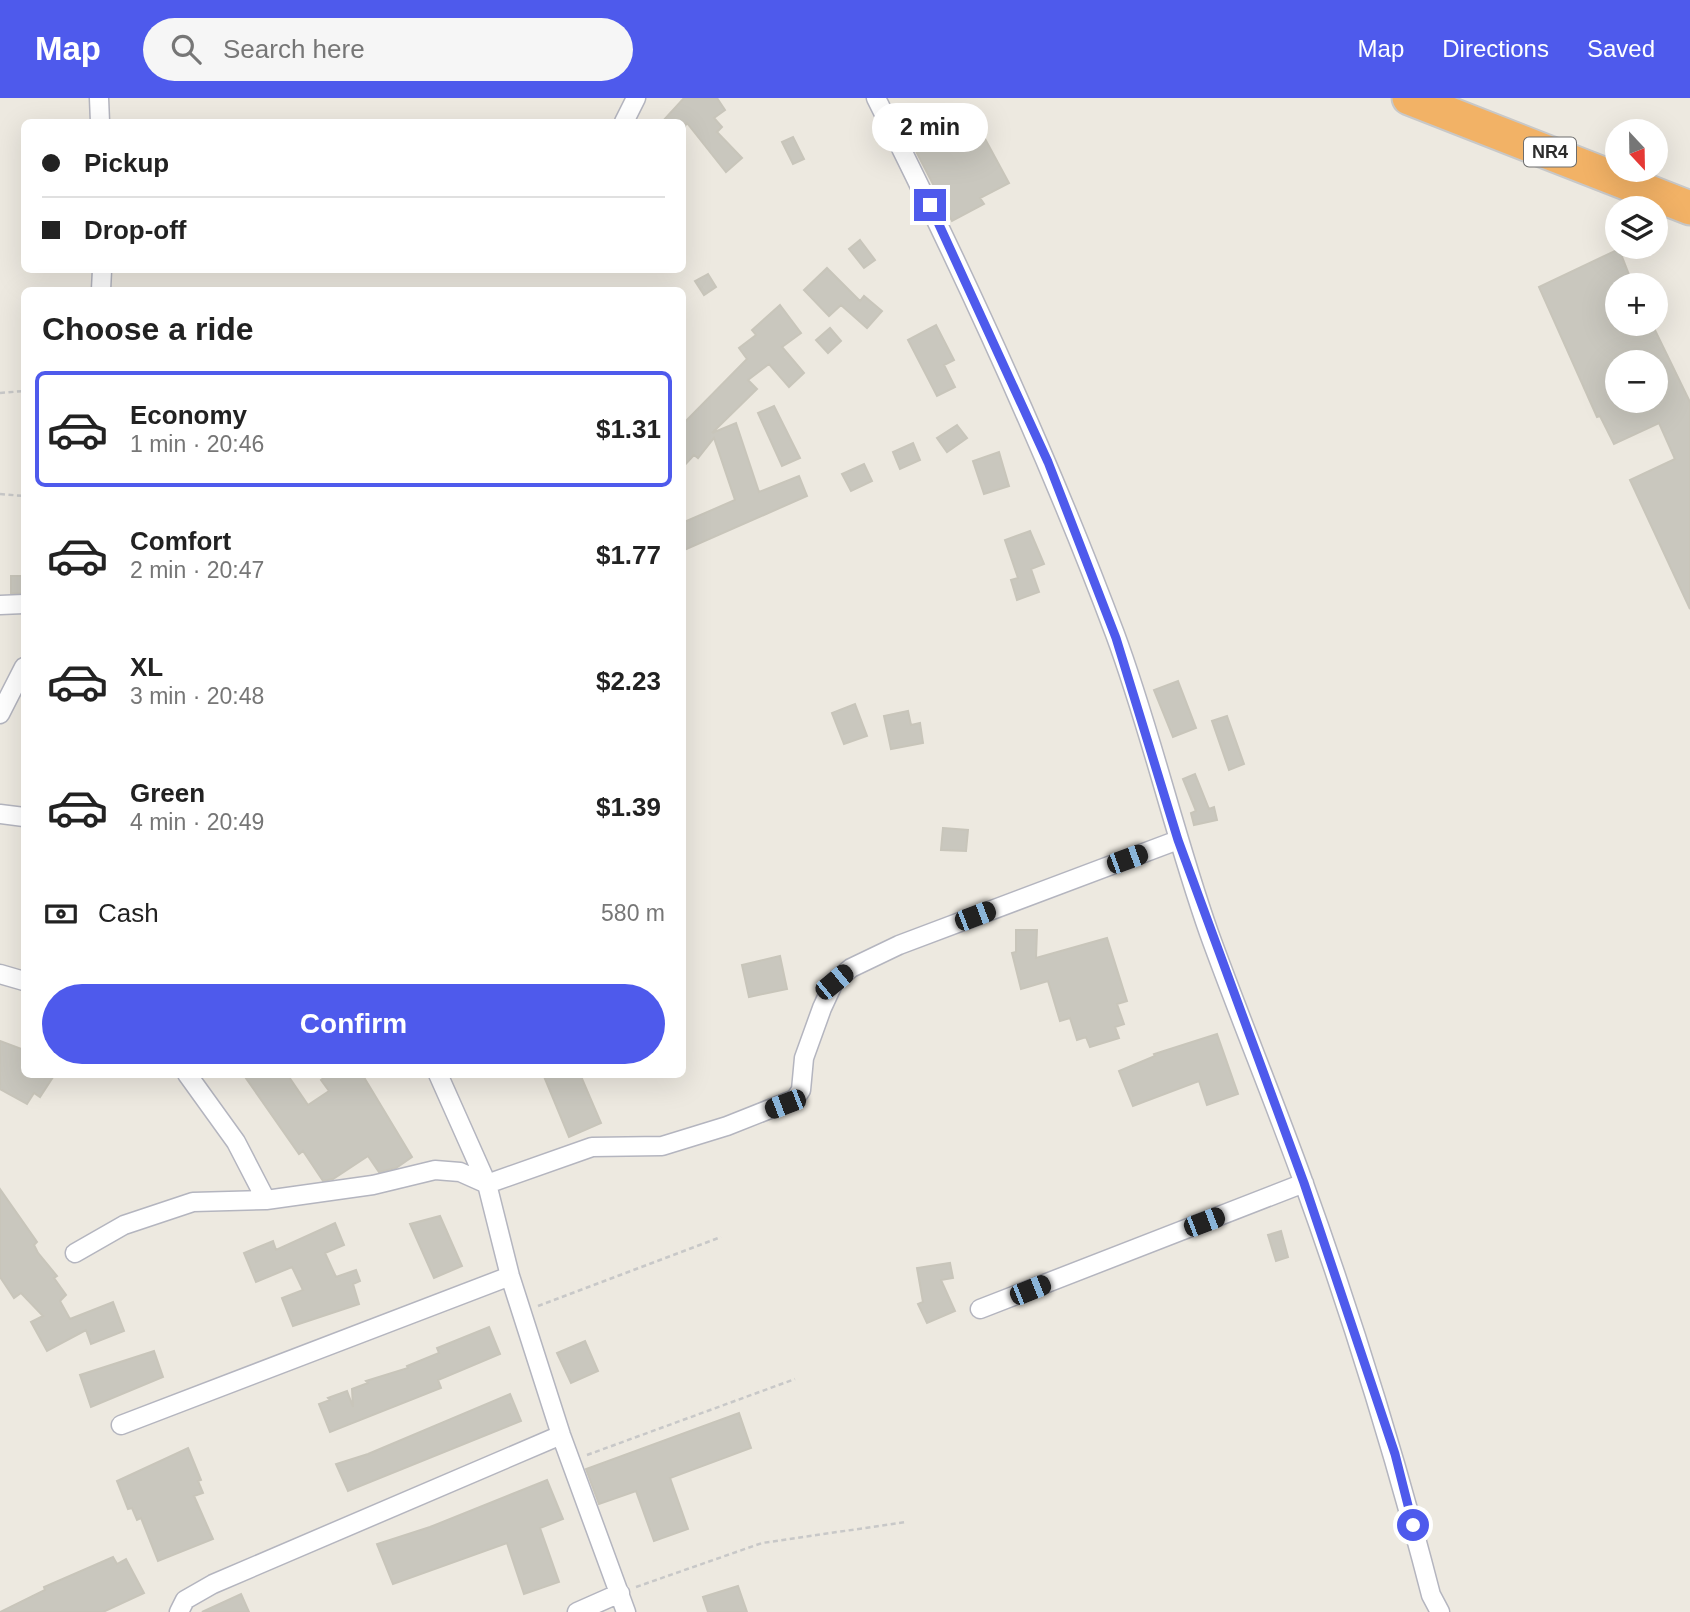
<!DOCTYPE html>
<meta charset="utf-8">
<style>
body{margin:0;font-family:Helvetica,sans-serif;background:#f6f6f6;color:#222;height:100vh;display:flex;flex-direction:column;font-size:26px;white-space:nowrap}
*{box-sizing:border-box;margin:0}
p{font-size:23px;color:#767676}
.icon{flex:none;width:38px;height:38px;fill:none;stroke:currentColor;stroke-width:2;stroke-linecap:round;stroke-linejoin:round}
.map{position:relative;flex:1;overflow:hidden}
.sheet{position:absolute;left:21px;top:189px;width:665px;height:791px;display:flex;flex-direction:column;background:#fff;border-radius:10px;box-shadow:0 7px 28px #0002}
.sheet>*{flex:none}
.guide{position:absolute;left:21px;top:21px;width:665px;height:154px;border-radius:10px;box-shadow:0 7px 28px #0002;display:grid;align-content:center;height:154px;padding:0 21px;background:#fff}
.needle{width:46px;rotate:158deg}
.buttons{position:absolute;left:1605px;top:21px;display:grid;gap:14px}
.buttons a{display:grid;place-items:center;width:63px;height:63px;border-radius:50%;background:#fff;box-shadow:0 7px 28px #0002;font-size:35px}
.end{position:absolute;width:32px;height:32px;margin:-16px;border:9px solid #4e5aec;background:#fff;box-shadow:0 0 0 4px #fff}
.from{border-radius:50%}
.bubble{position:absolute;height:49px;border-radius:24px;background:#fff;box-shadow:0 7px 28px #0002;font-size:23px;font-weight:600;line-height:49px;text-align:center}
.car{position:absolute;width:21px;height:42px;margin:-21px -10px;border-radius:9px;box-shadow:0 0 5px 2px #0007;background:linear-gradient(#222 24%,#8ab4d8 0 40%,#222 0 76%,#8ab4d8 0 86%,#222 0)}
.guide b{display:flex;align-items:center;gap:24px;height:66px;font-size:26px}
.guide b+b{border-top:2px solid #e0e0e0}
.guide i{width:18px;height:18px;background:#222}
ul{padding:0;list-style:none}
li{display:flex;align-items:center;gap:21px;height:116px;margin:0 14px 10px;padding:0 7px;border:4px solid transparent;border-radius:10px}
li div{flex:1}
li b{display:block;font-size:26px}
li em{font-style:normal;font-weight:600}
li.current{border-color:#4e5aec}
li>.icon{width:63px;height:63px;stroke-width:1.5}
h2{padding:0 21px;font-size:32px;line-height:84px}
.pay{display:flex;align-items:center;gap:18px;height:77px;padding:0 21px;font-size:26px}
.pay p{margin-inline-start:auto}
.button{display:flex;gap:14px;margin-top:auto;padding:14px 21px}
.button a{flex:1;height:80px;border-radius:42px;background:#4e5aec;color:#fff;font-size:28px;font-weight:600;line-height:80px;text-align:center}
header{display:flex;align-items:center;gap:42px;box-sizing:border-box;height:98px;padding:0 35px;background:#4e5aec;color:#fff}
header strong{font-size:33px}
nav{display:flex;gap:38px;margin-inline-start:auto;font-size:24px}
.search{width:490px;height:63px;background:#f6f6f6;display:flex;align-items:center;gap:18px;box-sizing:border-box;padding:0 24px;border-radius:38px;color:#767676;font-size:26px}
.map>svg:first-child{display:block}
</style>
<header>
<strong>Map</strong>
<div class="search"><svg class="icon" aria-label="search" viewBox="0 0 24 24"><circle cx="10" cy="10" r="6"/><path d="M15 15l6 6"/></svg>Search here</div>
<nav><a>Map</a><a>Directions</a><a>Saved</a></nav>
</header>
<div class="map">
<svg width="1690" height="1514" viewBox="0 0 1690 1514">
<rect width="100%" height="100%" fill="#ede9e0"/>
<path fill="#c9c7be" stroke="#c8c5ba" stroke-width="2" fill-rule="evenodd" d="M 684,0 L 717,0 L 725,12 L 714,20 L 722,29 L 717,34 L 742,60 L 726,74 L 687,25 L 685,28 L 682,24 L 662,24 Z
M 951,10 L 969,44 L 983,37 L 1009,85 L 980,100 L 984,106 L 952,123 L 906,34 Z
M 793,39 L 804,61 L 793,66 L 782,44 Z
M 860,142 L 875,162 L 864,170 L 849,151 Z
M 1619,151 L 1633,187 L 1617,187 L 1617,226 L 1652,226 L 1690,304 L 1690,511 L 1630,382 L 1675,361 L 1659,325 L 1614,346 L 1600,318 L 1597,319 L 1539,189 ZM 1617,264 L 1656,264 L 1656,303 L 1617,303 Z
M 827,170 L 860,203 L 864,198 L 882,213 L 867,230 L 841,207 L 829,218 L 804,192 Z
M 708,176 L 716,189 L 704,197 L 695,183 Z
M 780,207 L 801,235 L 782,249 L 804,275 L 789,289 L 769,266 L 748,282 L 757,291 L 712,335 L 736,325 L 759,394 L 799,378 L 807,398 L 682,453 L 682,425 L 735,402 L 714,340 L 698,360 L 694,357 L 682,370 L 682,327 L 747,261 L 739,250 L 756,237 L 752,232 Z
M 936,227 L 954,262 L 944,267 L 955,289 L 937,298 L 908,242 Z
M 830,230 L 841,243 L 828,255 L 816,242 Z
M 774,308 L 800,360 L 782,368 L 758,315 Z
M 957,327 L 967,340 L 947,354 L 937,340 Z
M 913,345 L 920,362 L 900,371 L 893,354 Z
M 999,354 L 1009,388 L 984,396 L 973,363 Z
M 864,366 L 872,383 L 851,393 L 842,376 Z
M 1030,433 L 1044,466 L 1031,471 L 1039,494 L 1017,502 L 1011,482 L 1018,480 L 1005,442 Z
M 11,478 L 24,478 L 24,495 L 11,495 Z
M 1178,583 L 1196,630 L 1173,639 L 1154,592 Z
M 855,606 L 867,638 L 844,646 L 832,615 Z
M 908,613 L 911,627 L 920,625 L 923,645 L 891,651 L 884,618 Z
M 1227,618 L 1244,666 L 1229,672 L 1212,623 Z
M 1195,676 L 1209,711 L 1214,709 L 1217,722 L 1194,727 L 1191,715 L 1196,713 L 1183,681 Z
M 943,730 L 968,732 L 966,753 L 941,752 Z
M 1016,832 L 1037,832 L 1036,860 L 1107,840 L 1127,903 L 1117,906 L 1124,926 L 1115,929 L 1119,940 L 1090,949 L 1086,939 L 1077,942 L 1070,920 L 1060,923 L 1048,883 L 1021,891 L 1012,855 L 1016,854 Z
M 780,858 L 787,891 L 749,899 L 742,867 Z
M 1217,936 L 1238,996 L 1207,1007 L 1199,983 L 1133,1008 L 1119,973 L 1155,958 L 1154,956 Z
M 0,943 L 24,952 L 24,976 L 55,976 L 40,999 L 34,995 L 27,1006 L 0,991 Z
M 243,976 L 287,976 L 308,1007 L 329,993 L 321,982 L 329,976 L 362,976 L 412,1059 L 396,1070 L 379,1074 L 368,1058 L 333,1081 L 323,1083 L 303,1053 L 299,1056 Z
M 543,976 L 580,976 L 601,1025 L 569,1039 Z
M 0,1091 L 37,1144 L 34,1147 L 38,1155 L 57,1178 L 54,1180 L 66,1197 L 60,1203 L 70,1221 L 113,1204 L 124,1233 L 91,1246 L 86,1232 L 47,1253 L 31,1224 L 43,1218 L 21,1195 L 14,1200 L 0,1179 Z
M 440,1118 L 462,1168 L 434,1180 L 410,1126 Z
M 335,1125 L 344,1147 L 325,1155 L 336,1179 L 356,1172 L 360,1183 L 353,1186 L 359,1206 L 293,1228 L 282,1200 L 303,1192 L 292,1169 L 256,1184 L 244,1155 L 273,1143 L 276,1152 Z
M 1281,1133 L 1288,1159 L 1276,1163 L 1268,1137 Z
M 950,1165 L 953,1180 L 941,1182 L 955,1213 L 927,1225 L 918,1206 L 923,1204 L 917,1170 Z
M 489,1229 L 500,1256 L 438,1282 L 441,1290 L 330,1334 L 319,1306 L 330,1302 L 328,1300 L 347,1293 L 353,1309 L 352,1291 L 368,1285 L 366,1283 L 408,1270 L 407,1268 L 439,1255 L 437,1250 Z
M 585,1243 L 598,1273 L 571,1285 L 557,1255 Z
M 154,1253 L 163,1279 L 91,1309 L 80,1277 Z
M 510,1296 L 521,1323 L 348,1393 L 336,1366 L 368,1356 Z
M 739,1315 L 751,1350 L 670,1380 L 688,1431 L 654,1443 L 636,1393 L 599,1406 L 586,1371 Z
M 188,1350 L 201,1382 L 198,1383 L 203,1395 L 194,1398 L 213,1441 L 158,1463 L 141,1420 L 137,1422 L 132,1410 L 128,1411 L 117,1383 Z
M 547,1382 L 563,1421 L 540,1430 L 559,1484 L 524,1496 L 507,1445 L 393,1486 L 377,1446 L 430,1429 Z
M 113,1459 L 117,1466 L 126,1461 L 144,1495 L 103,1514 L 0,1514 L 45,1492 L 44,1489 Z
M 738,1488 L 747,1514 L 708,1514 L 703,1499 Z
M 241,1496 L 249,1514 L 202,1514 Z"/>
<g fill="none" stroke-linecap="round" stroke-linejoin="round">
<defs>
<path id="street" d="M 99,0 L 100,24
M 876,0 C 964,175 1046,352 1115,536 C 1151,633 1174,736 1209,835 C 1239,918 1273,1000 1303,1083 C 1352,1219 1395,1357 1431,1497 L 1440,1514
M 624,24 L 636,0
M 101,192 L 102,172
M 0,507 L 24,506
M 0,616 L 24,569
M 0,716 L 24,719
M 0,876 L 24,883
M 187,976 L 236,1044 L 266,1102
M 438,976 L 487,1086 L 510,1178 L 561,1337 L 626,1514
M 75,1155 L 124,1127 L 193,1104 L 266,1102 L 373,1087 L 435,1072 L 460,1074 L 487,1086 L 592,1049 L 662,1048 L 727,1028 L 795,1001 L 801,992 L 804,960 L 822,910 L 834,884 L 851,870 L 899,847 L 1178,742
M 980,1211 L 1304,1085
M 121,1327 L 510,1178
M 179,1514 L 185,1502 L 213,1486 L 561,1337
M 577,1514 L 620,1495"/>
<path id="highway" d="M 1409,0 L 1690,110"/>
</defs>
<use href="#street" stroke="#b4b5bf" stroke-width="21"/>
<use href="#highway" stroke="#c8c8c8" stroke-width="37"/>
<path stroke="#c8c8c8" stroke-width="2.5" stroke-dasharray="5 3.5" stroke-linecap="butt" d="M 0,295 L 24,293
M 0,396 L 24,398
M 538,1208 L 721,1139
M 587,1357 L 795,1281
M 636,1489 L 762,1445 L 906,1424"/>
<use href="#street" stroke="#fff" stroke-width="18"/>
<use href="#highway" stroke="#f2b266" stroke-width="33"/>
</g>
<g fill="none" stroke-linecap="round" stroke-linejoin="round">
<path stroke="#4e5aec" stroke-width="9" d="M 930,107 L 1048,364 L 1116,540 L 1178,742 L 1304,1085 L 1395,1356 L 1413,1427"/>
</g>
<g text-anchor="middle" stroke-width="5" stroke-linejoin="round" paint-order="stroke">
<rect fill="#fff" stroke="#6c6c6c" stroke-width="2" x="1524" y="39.5" width="52" height="29" rx="5"/>
<g font-size="18" font-weight="bold" fill="#2d2d2d">
<text x="1550" y="60">NR4</text>
</g>
</g>
</svg>
<div class="buttons">
<a><svg class="needle" viewBox="-14 -14 28 28"><path d="M0-13l5 13h-10z" fill="#e53935"/><path d="M0 13l5-13h-10z" fill="#767676"/></svg></a>
<a><svg class="icon" aria-label="layers" viewBox="0 0 24 24"><path d="M12 4l9 5-9 5-9-5zM3 14l9 5 9-5"/></svg></a>
<a>+</a>
<a>−</a>
</div>
<i class="end from" style="left:1413px;top:1427px"></i>
<i class="end" style="left:930px;top:107px"></i>
<div class="bubble" style="left:872px;top:5px;width:116px">2 min</div>
<i class="car" style="left:1127px;top:761px;rotate:70deg"></i>
<i class="car" style="left:975px;top:818px;rotate:69deg"></i>
<i class="car" style="left:834px;top:884px;rotate:51deg"></i>
<i class="car" style="left:785px;top:1006px;rotate:249deg"></i>
<i class="car" style="left:1204px;top:1124px;rotate:69deg"></i>
<i class="car" style="left:1030px;top:1192px;rotate:68deg"></i>
<div class="guide">
<b><i class="from"></i>Pickup</b>
<b><i></i>Drop-off</b>
</div>
<section class="sheet">
<h2>Choose a ride</h2>
<ul>
<li class="current"><svg class="icon" aria-label="car" viewBox="0 0 24 24"><path d="M5 17H2v-5l4-1 3-4h7l3 4 3 1v5h-3M9 17h6M6 11h13"/><circle cx="7" cy="17" r="2"/><circle cx="17" cy="17" r="2"/></svg><div><b>Economy</b><p>1 min · 20:46</p></div><em>$1.31</em></li>
<li><svg class="icon" aria-label="car" viewBox="0 0 24 24"><path d="M5 17H2v-5l4-1 3-4h7l3 4 3 1v5h-3M9 17h6M6 11h13"/><circle cx="7" cy="17" r="2"/><circle cx="17" cy="17" r="2"/></svg><div><b>Comfort</b><p>2 min · 20:47</p></div><em>$1.77</em></li>
<li><svg class="icon" aria-label="car" viewBox="0 0 24 24"><path d="M5 17H2v-5l4-1 3-4h7l3 4 3 1v5h-3M9 17h6M6 11h13"/><circle cx="7" cy="17" r="2"/><circle cx="17" cy="17" r="2"/></svg><div><b>XL</b><p>3 min · 20:48</p></div><em>$2.23</em></li>
<li><svg class="icon" aria-label="car" viewBox="0 0 24 24"><path d="M5 17H2v-5l4-1 3-4h7l3 4 3 1v5h-3M9 17h6M6 11h13"/><circle cx="7" cy="17" r="2"/><circle cx="17" cy="17" r="2"/></svg><div><b>Green</b><p>4 min · 20:49</p></div><em>$1.39</em></li>
</ul>
<div class="pay"><svg class="icon" aria-label="cash" viewBox="0 0 24 24"><path d="M3 7h18v10H3z"/><circle cx="12" cy="12" r="2"/></svg>Cash<p>580 m</p></div>
<div class="button"><a>Confirm</a></div>
</section>
</div>
